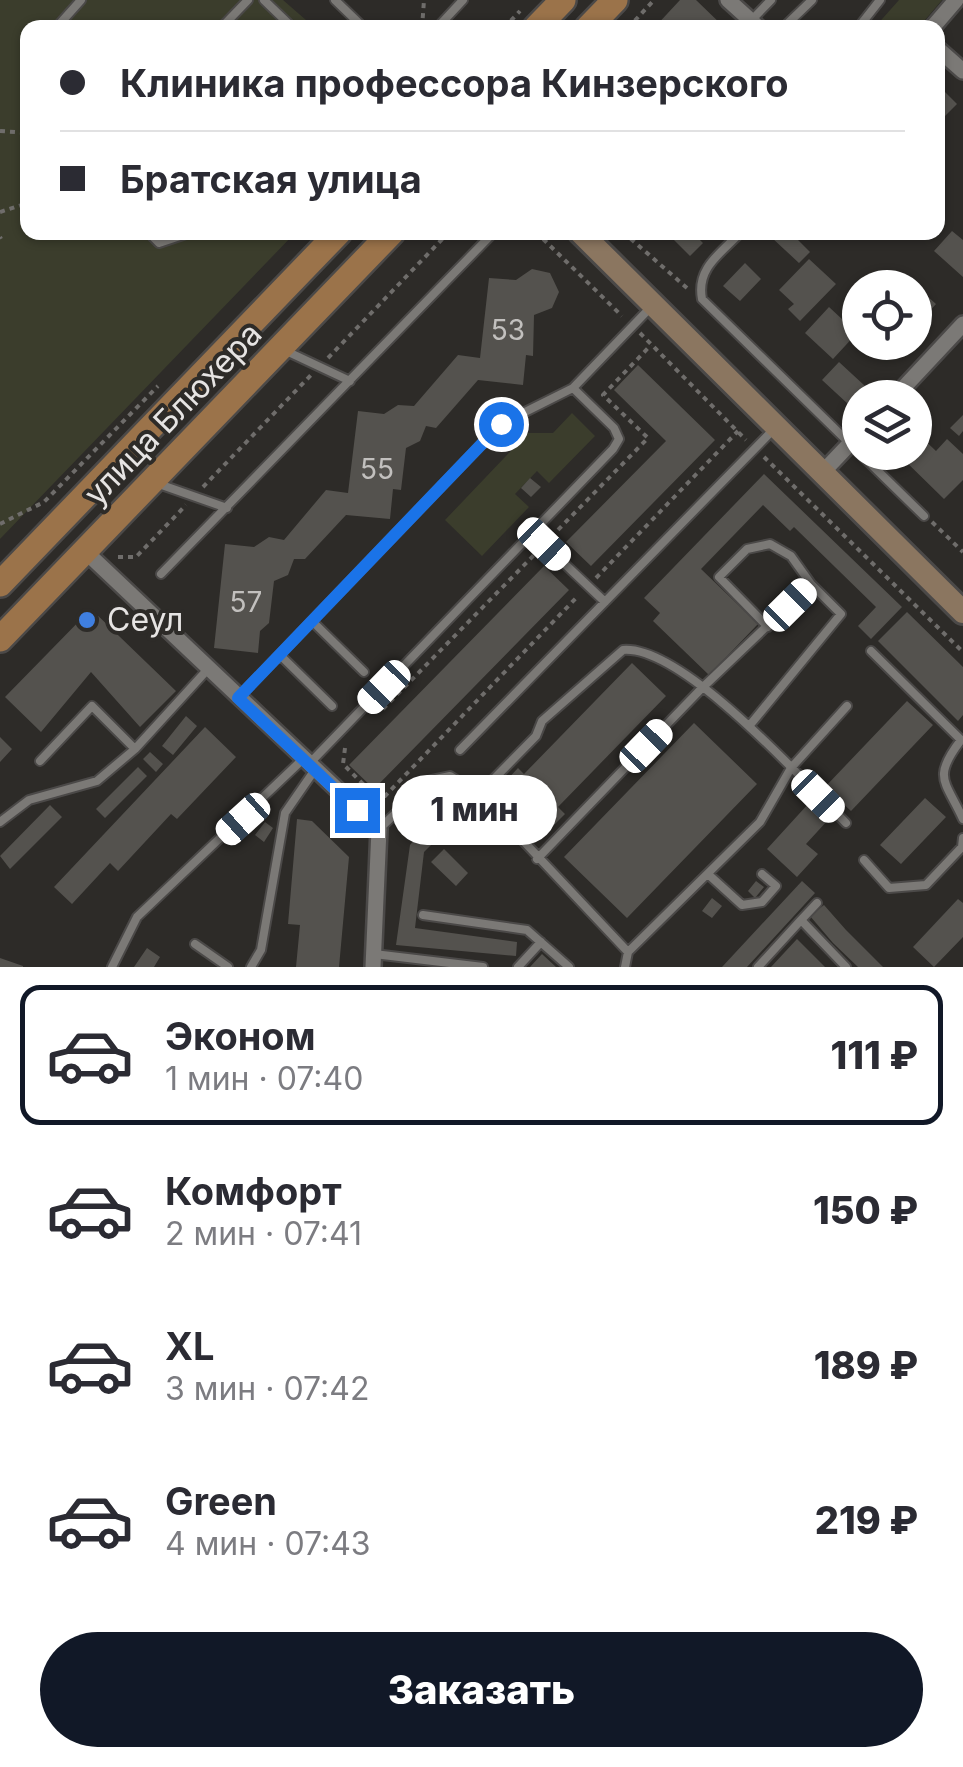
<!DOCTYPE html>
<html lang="ru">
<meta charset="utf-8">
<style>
body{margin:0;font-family:Inter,sans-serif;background:#f2f2f3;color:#2b2b33;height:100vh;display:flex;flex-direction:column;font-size:38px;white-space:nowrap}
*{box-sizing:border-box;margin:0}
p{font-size:32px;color:#7c7c81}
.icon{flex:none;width:55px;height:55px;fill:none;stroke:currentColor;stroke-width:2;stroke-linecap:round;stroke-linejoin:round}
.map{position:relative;height:967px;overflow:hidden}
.details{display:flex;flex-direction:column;background:#fff;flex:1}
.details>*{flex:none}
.banner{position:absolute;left:20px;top:20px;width:925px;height:220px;border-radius:20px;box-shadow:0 2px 8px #0004;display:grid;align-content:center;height:220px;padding:0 40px;background:#fff}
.tools{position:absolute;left:842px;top:270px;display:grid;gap:20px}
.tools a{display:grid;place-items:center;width:90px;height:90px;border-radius:50%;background:#fff;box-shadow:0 2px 8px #0004;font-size:50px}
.end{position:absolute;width:45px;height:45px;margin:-22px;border:12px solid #1a73e8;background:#fff;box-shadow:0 0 0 5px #fff}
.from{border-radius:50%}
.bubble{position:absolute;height:70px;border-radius:35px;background:#fff;box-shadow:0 2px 8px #0004;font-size:32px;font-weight:800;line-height:70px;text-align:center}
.car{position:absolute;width:30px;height:60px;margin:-30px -15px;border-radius:12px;box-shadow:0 0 8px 2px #0007;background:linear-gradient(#fff 24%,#345 0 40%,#fff 0 76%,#345 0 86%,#fff 0)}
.banner b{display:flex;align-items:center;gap:35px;height:95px;font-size:38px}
.banner b+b{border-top:2px solid #e1e1e2}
.banner i{width:25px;height:25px;background:#2b2b33}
ul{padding:18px 0 0;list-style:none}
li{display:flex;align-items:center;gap:30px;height:140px;margin:0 20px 15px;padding:0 20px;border:5px solid transparent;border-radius:20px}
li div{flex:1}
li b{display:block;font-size:38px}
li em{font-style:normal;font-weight:800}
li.on{border-color:#111827}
li>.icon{width:90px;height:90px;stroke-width:1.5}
.cta{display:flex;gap:20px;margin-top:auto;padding:20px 40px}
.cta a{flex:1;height:115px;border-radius:60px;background:#111827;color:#fff;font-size:40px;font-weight:800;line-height:115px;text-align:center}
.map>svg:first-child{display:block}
</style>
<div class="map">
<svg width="963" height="967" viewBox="0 0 963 967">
<rect width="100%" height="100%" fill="#2d2b28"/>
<path fill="#3b3d2c" d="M 0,0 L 283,0 L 314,27 L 28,28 L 28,232 L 295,233 L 0,539 Z
M 899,0 L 942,0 L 919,27 L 875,27 Z
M 572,413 L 595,436 L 549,483 L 537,471 L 515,494 L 529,507 L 482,556 L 445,520 L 528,433 L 553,433 Z"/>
<path fill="#54524e" d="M 680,0 L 696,0 L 725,28 L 654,28 Z
M 938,85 L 957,104 L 942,119 L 938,115 Z
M 952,231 L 963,240 L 963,277 L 934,251 Z
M 666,232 L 692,232 L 703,243 L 690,256 Z
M 775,232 L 790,232 L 810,252 L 799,263 L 771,237 Z
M 809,259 L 836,284 L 800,321 L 788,309 L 794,304 L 779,290 Z
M 745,263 L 761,279 L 740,301 L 723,286 Z
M 532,269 L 550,273 L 559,292 L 552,308 L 534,315 L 533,356 L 526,355 L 523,385 L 478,380 L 436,428 L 426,426 L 420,441 L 406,448 L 401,490 L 393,489 L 390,519 L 346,515 L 305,559 L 294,559 L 288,575 L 274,581 L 269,623 L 260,631 L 258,653 L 214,648 L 225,544 L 254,547 L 269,537 L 284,540 L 326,490 L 348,493 L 358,411 L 384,414 L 398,405 L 414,406 L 458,355 L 480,358 L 489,278 L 516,280 Z
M 908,279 L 936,304 L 919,323 L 915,288 L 900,288 Z
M 829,307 L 857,333 L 833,359 L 805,333 Z
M 839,362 L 865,386 L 848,404 L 822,380 Z
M 638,365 L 715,440 L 591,566 L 566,542 L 666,441 L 614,390 Z
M 963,415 L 963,431 L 959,436 L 950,428 Z
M 915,431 L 936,451 L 947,439 L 963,454 L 963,480 L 944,499 L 896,452 L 915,452 Z
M 764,474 L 902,607 L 871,639 L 858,626 L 876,607 L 794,527 L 790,531 L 763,505 L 701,569 L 758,624 L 709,675 L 653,621 L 660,613 L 644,598 Z
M 530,478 L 541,487 L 531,497 L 521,488 Z
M 544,566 L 569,590 L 374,789 L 349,765 Z
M 91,609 L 176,691 L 140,727 L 91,672 L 41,732 L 5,697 Z
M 907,612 L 963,667 L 963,715 L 958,721 L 878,641 Z
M 632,663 L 666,696 L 558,807 L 565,814 L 544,835 L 530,821 L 538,813 L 505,782 L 518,768 L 524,774 Z
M 907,701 L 933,725 L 851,811 L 825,787 Z
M 186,716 L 197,726 L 173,755 L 162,746 Z
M 694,723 L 757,784 L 627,918 L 564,857 Z
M 205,727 L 236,757 L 177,819 L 171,814 L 118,871 L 110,863 L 72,904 L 54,887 Z
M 0,737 L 12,749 L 0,762 Z
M 150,752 L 163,764 L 156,772 L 143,759 Z
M 138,767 L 147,776 L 105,818 L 96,809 Z
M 457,793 L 470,806 L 447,831 L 433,818 Z
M 925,798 L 946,817 L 901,864 L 880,845 Z
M 809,803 L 828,820 L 806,844 L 818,854 L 797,877 L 767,849 Z
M 50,805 L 62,817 L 10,869 L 0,856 Z
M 297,819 L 312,821 L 349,857 L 339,967 L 296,967 L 300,925 L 288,924 Z
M 265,822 L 273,828 L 264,842 L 255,835 Z
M 423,829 L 435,841 L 424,852 L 415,928 L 517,942 L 516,956 L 396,945 L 410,845 Z
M 444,849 L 468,873 L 456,886 L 431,862 Z
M 756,881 L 764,887 L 755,898 L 748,891 Z
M 802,881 L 815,893 L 747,967 L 722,967 Z
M 712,898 L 722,906 L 712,918 L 702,911 Z
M 958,899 L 963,903 L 963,937 L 934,967 L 913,947 Z
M 824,905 L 846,930 L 883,967 L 858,967 L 833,943 L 810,916 Z
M 797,939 L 825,967 L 771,967 Z
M 147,948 L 160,957 L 154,967 L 134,967 Z
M 542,954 L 556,967 L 530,967 Z
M 0,958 L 23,966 L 23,967 L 0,967 Z"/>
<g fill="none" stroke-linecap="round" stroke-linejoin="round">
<defs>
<path id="lane" d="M 264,0 L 293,28
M 335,0 L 364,28
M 56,28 L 81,0
M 221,28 L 248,0
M 437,28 L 463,0
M 744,28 L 771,0
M 783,28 L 812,0
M 858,28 L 880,0
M 148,232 L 159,243 L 192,232
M 741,232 C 721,253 696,268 702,299 L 924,516
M 284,350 L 350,381
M 156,483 L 227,508
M 533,534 L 605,602
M 161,574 L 494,232
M 313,622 L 364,672
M 768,627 L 719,577 L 747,549 L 770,544 L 791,556 L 811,584
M 871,651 L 961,740
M 280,655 L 332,706
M 238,698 L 501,424 L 573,388
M 961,740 C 932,778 945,780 963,819
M 460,750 L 772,431
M 40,761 L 92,706 L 135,749
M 308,765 L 613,449 L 619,439 L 614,428 L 573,388 L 649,309
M 479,794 L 536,736 L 542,721 L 623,650 C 682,645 803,780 846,823
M 0,822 L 29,800 L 97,781 L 135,749 L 208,669
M 379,829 L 431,780 L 450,776 L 479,794 L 628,952 L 760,822 L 791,768 L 847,706
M 537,859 L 701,689 L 811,584 L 841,614 L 750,725
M 864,860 L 889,888 L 926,885 L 962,847 L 963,838
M 709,875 L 742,905 L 762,902 L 776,886 L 762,874
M 423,915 L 527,930 L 569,967
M 801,920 L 817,903
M 195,944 L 228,967
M 374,954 L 483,967
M 112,967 L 137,917 L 302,760
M 251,967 L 261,950 L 285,813 L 314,771
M 518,967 L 541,942
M 625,967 L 628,952
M 758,967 L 801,920 L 846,967"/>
<path id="street" d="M 728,0 L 759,28
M 932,28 L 956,0
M 938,49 L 963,71
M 894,398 L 963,324
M 822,473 L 860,433
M 86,552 L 379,829 L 373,967"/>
<path id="secondary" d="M 580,232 L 963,612"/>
<path id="primary" d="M 536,28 L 563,0
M 588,28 L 615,0
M 0,584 L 339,232
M 0,639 L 392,232"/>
</defs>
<use href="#lane" stroke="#4b4948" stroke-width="12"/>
<use href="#street" stroke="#4b4948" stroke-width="20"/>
<use href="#secondary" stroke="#4b4948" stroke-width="28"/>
<use href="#primary" stroke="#4b4948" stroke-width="30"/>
<path stroke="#6f6d6b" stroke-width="4" stroke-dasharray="5 5" stroke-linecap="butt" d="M 422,28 L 424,0
M 504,28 L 520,11
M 628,28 L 654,0
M 0,131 L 28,133
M 0,212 L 28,203
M 80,232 L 82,235
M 536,232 L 622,316
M 623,232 L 687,288
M 0,237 L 1,239
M 640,333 L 746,440
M 328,358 L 449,232
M 764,457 L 963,652
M 203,487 L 311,375
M 932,522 L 963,552
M 0,524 L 44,502 L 158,386
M 551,537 L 648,438 L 603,395 L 651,345
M 118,557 L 136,557 L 186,505
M 596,578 L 738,431
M 383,709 L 534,555
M 345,748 L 343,764 L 374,795 L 385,796 L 578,596"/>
<use href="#lane" stroke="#7b7976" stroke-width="8"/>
<use href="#street" stroke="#7b7976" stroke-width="15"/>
<use href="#secondary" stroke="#8b7660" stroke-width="22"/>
<use href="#primary" stroke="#9b734a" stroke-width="25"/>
</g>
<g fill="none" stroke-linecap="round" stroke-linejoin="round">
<path stroke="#1a73e8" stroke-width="12" d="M 357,810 L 238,698 L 501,424"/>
</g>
<circle fill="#3f7fe0" stroke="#2d2b28" stroke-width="4" cx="87" cy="620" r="10"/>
<g text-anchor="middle" stroke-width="8" stroke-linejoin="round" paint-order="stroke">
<g font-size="28" fill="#c2c0be">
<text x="508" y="340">53</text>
<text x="377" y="479">55</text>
<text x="246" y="612">57</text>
</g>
<g font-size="32" fill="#e6e4e3" stroke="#2d2b28">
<text transform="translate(173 414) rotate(-46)" y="11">улица Блюхера</text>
</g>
<g font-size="32" fill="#e6e4e3" stroke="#2d2b28" text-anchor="start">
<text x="107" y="631">Сеул</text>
</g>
</g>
</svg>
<div class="tools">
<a><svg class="icon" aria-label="locate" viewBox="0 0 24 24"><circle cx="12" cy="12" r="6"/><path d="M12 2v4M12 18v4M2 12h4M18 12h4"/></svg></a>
<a><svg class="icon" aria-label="layers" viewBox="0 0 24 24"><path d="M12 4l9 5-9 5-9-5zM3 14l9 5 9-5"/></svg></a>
</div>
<i class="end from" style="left:501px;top:424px"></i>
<i class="end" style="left:357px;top:810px"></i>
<div class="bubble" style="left:392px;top:775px;width:165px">1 мин</div>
<i class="car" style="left:544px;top:544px;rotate:134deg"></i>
<i class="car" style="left:790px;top:605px;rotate:45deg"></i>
<i class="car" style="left:384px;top:687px;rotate:224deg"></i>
<i class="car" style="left:646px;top:746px;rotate:44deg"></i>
<i class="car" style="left:818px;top:796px;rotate:135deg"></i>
<i class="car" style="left:243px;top:819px;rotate:228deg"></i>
<div class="banner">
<b><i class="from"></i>Клиника профессора Кинзерского</b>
<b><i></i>Братская улица</b>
</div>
</div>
<section class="details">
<ul>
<li class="on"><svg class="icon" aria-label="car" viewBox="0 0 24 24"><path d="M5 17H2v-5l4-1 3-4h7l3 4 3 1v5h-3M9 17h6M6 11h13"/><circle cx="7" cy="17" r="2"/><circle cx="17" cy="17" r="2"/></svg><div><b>Эконом</b><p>1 мин · 07:40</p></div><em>111 ₽</em></li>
<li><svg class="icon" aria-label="car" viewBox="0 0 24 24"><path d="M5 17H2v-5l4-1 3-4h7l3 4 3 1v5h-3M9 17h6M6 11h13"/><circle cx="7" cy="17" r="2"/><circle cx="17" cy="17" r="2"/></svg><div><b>Комфорт</b><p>2 мин · 07:41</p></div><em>150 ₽</em></li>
<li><svg class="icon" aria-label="car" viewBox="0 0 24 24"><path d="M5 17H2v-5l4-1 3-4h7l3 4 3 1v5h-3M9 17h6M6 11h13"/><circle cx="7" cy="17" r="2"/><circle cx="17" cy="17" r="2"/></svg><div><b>XL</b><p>3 мин · 07:42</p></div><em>189 ₽</em></li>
<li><svg class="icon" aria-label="car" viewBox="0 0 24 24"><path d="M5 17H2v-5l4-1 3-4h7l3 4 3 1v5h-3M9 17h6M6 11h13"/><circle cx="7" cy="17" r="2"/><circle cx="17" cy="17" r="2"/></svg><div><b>Green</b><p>4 мин · 07:43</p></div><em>219 ₽</em></li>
</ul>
<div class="cta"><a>Заказать</a></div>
</section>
